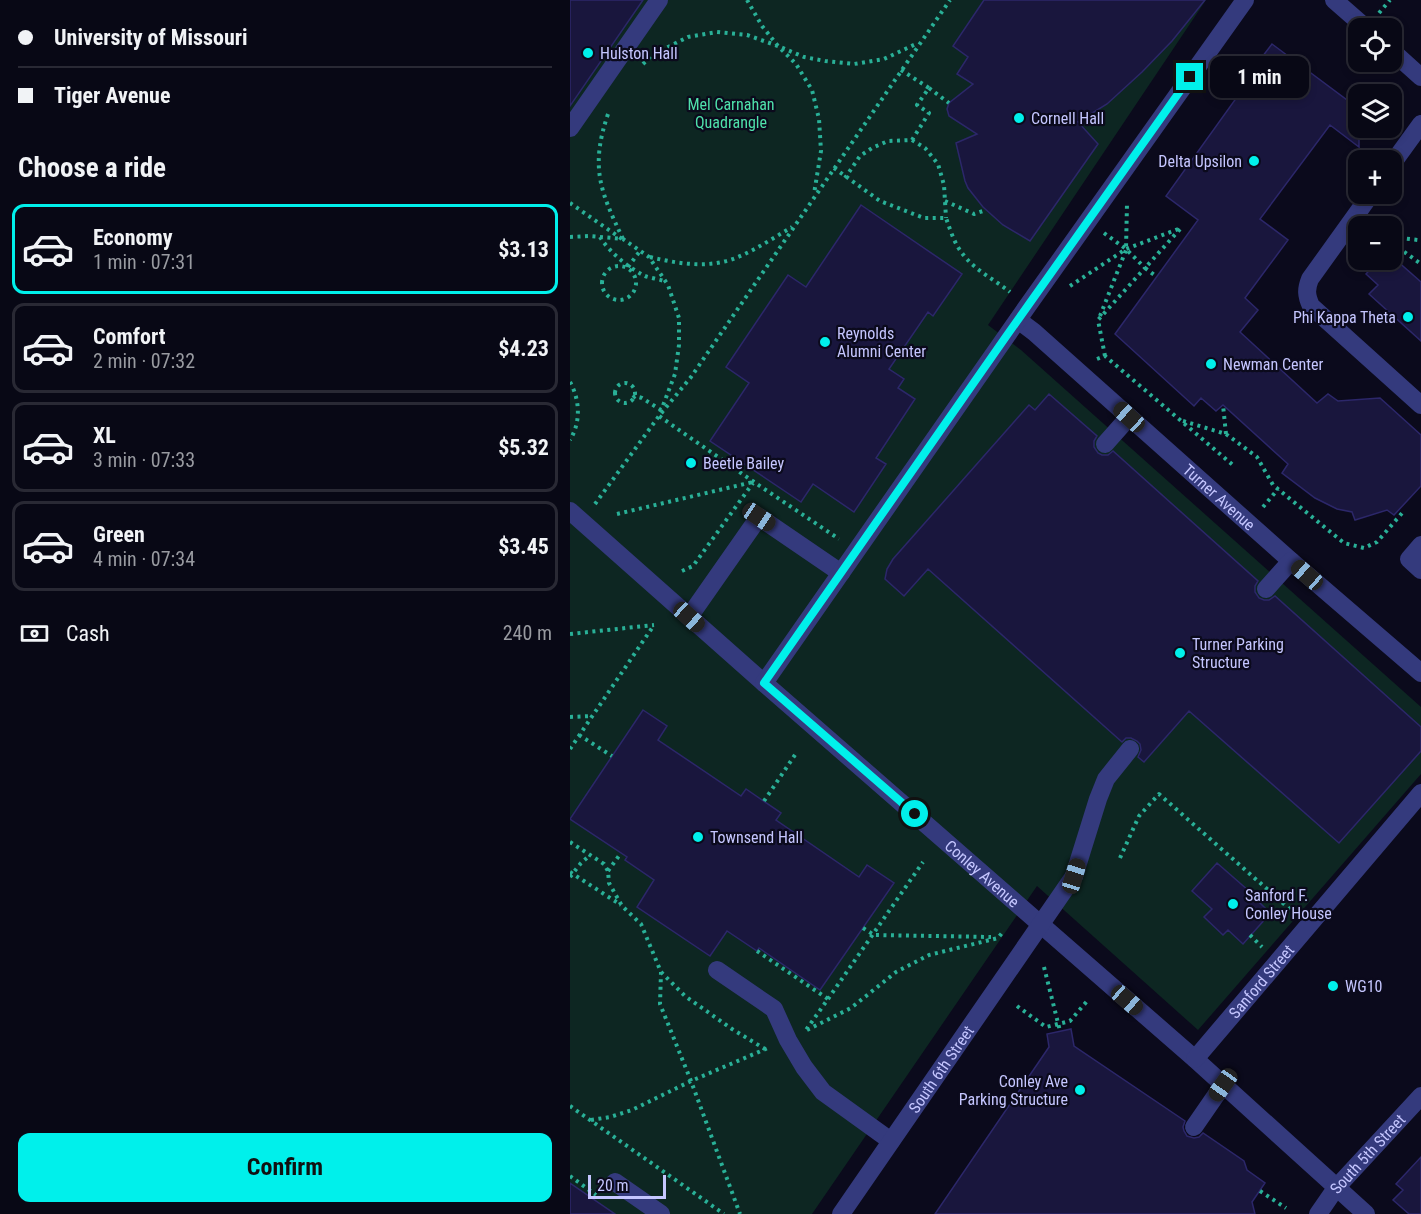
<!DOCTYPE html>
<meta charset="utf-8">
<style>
body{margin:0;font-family:"Roboto Condensed",sans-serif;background:#161622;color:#f1f3f6;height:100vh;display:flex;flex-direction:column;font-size:22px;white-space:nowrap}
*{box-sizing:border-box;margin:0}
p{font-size:20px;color:#989aa0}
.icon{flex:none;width:33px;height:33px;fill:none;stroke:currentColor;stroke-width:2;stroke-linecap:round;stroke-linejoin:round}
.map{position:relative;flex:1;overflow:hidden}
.side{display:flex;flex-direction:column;background:#080815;width:570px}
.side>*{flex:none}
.guide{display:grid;align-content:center;height:132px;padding:0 18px;background:#080815}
.fabs{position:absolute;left:778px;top:18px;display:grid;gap:12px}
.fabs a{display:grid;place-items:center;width:54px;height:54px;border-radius:12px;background:#080815;box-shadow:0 3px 9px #0003,0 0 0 2px #292934;font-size:30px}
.scale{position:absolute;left:18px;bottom:15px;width:78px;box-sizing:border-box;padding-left:6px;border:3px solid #c5c6ff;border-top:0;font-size:16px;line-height:21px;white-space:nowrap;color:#c5c6ff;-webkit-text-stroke:4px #0b0a1c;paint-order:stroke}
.end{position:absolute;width:27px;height:27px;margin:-14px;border:8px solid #00f0eb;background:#111;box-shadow:0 0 0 3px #111}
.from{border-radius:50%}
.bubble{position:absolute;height:42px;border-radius:12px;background:#080815;box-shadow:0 3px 9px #0003,0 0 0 2px #292934;font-size:20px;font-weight:700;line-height:42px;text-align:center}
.car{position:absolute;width:18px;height:36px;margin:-18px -9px;border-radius:8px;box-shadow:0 0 4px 2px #0007;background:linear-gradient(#222 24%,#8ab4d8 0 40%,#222 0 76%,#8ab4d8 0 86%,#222 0)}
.guide b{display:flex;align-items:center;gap:21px;height:57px;font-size:22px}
.guide b+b{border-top:2px solid #292934}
.guide i{width:15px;height:15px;background:#f1f3f6}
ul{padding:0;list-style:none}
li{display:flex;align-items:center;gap:18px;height:90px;margin:0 12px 9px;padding:0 6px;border:3px solid #292934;border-radius:12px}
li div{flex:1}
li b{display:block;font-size:22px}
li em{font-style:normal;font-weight:700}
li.on{border-color:#00f0eb}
li>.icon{width:54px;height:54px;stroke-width:1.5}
h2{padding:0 18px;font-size:27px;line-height:72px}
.pay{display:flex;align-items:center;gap:15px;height:66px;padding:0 18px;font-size:22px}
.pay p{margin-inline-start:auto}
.primary-button{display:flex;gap:12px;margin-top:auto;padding:12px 18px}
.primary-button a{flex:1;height:69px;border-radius:12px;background:#00f0eb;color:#111;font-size:24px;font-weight:700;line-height:69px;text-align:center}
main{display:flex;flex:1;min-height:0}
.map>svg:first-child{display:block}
</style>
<main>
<section class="side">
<div class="guide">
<b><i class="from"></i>University of Missouri</b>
<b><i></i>Tiger Avenue</b>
</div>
<h2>Choose a ride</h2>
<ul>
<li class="on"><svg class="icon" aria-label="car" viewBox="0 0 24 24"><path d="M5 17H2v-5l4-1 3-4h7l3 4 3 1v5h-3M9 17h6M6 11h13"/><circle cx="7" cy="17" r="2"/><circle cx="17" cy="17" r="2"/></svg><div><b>Economy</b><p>1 min · 07:31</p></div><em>$3.13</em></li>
<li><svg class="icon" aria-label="car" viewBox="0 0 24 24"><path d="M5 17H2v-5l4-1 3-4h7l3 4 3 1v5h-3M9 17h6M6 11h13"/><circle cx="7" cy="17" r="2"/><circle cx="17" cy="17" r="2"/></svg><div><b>Comfort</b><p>2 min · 07:32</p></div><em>$4.23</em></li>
<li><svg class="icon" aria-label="car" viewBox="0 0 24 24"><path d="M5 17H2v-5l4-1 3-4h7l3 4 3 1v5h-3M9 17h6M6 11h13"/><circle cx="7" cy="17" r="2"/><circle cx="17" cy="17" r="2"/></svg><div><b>XL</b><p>3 min · 07:33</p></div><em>$5.32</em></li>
<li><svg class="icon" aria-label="car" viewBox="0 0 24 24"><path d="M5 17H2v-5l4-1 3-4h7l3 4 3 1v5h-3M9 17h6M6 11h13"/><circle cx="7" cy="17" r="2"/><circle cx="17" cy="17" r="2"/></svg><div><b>Green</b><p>4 min · 07:34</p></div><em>$3.45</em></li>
</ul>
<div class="pay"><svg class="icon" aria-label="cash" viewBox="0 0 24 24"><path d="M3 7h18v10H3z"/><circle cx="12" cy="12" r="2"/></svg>Cash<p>240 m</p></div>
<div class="primary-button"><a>Confirm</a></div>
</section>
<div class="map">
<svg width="851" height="1214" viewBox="0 0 851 1214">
<rect width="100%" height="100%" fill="#0b0a1c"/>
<path fill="#0d2622" d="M 0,0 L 636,0 L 418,325 L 451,350 L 851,707 L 851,774 L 628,1030 L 467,886 L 242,1214 L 0,1214 Z"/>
<path fill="#19163d" stroke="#2c276a" stroke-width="1.5" d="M 0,0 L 73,0 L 0,106 Z
M 414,0 L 635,0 L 602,41 L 572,72 L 537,104 L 508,122 L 528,144 L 460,241 L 433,225 L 413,207 L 398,188 L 395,181 L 386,143 L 407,134 L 379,116 L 377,109 L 379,103 L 403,84 L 387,74 L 398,57 L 383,46 Z
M 702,44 L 789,109 L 789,147 L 760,125 L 690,219 L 718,240 L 675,298 L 688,310 L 670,332 L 747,403 L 758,394 L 768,401 L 810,398 L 851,435 L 851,486 L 824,515 L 817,510 L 785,520 L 782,512 L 767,509 L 745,498 L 712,473 L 718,464 L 653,405 L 646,411 L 631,398 L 624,406 L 545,334 L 628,220 L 596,196 L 685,72 L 682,70 Z
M 291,205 L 392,274 L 363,316 L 358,312 L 319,369 L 334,379 L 328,388 L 345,399 L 306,458 L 316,464 L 284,512 L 243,484 L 231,502 L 140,441 L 179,383 L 156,367 L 218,275 L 236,287 Z
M 809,260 L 826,260 L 851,282 L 851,341 L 799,294 L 808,285 L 796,274 Z
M 479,394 L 527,436 L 524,441 L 524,447 L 528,453 L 532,455 L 538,455 L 543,451 L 688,581 L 685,586 L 685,592 L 689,598 L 694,600 L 699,600 L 705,596 L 851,727 L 851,751 L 769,843 L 619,711 L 574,762 L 568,757 L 571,750 L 570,744 L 567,741 L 561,738 L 556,738 L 552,742 L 358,569 L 334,596 L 315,579 L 317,569 L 323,559 L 459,405 L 465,410 Z
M 73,710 L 97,726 L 88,740 L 171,796 L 176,789 L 211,813 L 206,820 L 289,877 L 297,865 L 324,883 L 250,990 L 189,948 L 187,951 L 157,931 L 140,956 L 67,907 L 84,880 L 55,860 L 57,857 L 0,819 Z
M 647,863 L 687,898 L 686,899 L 696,909 L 691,914 L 696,918 L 673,944 L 658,930 L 653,935 L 634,917 L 642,909 L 622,891 Z
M 501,1029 L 504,1046 L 615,1121 L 613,1127 L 614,1131 L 617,1136 L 624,1138 L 629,1137 L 633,1133 L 674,1161 L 677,1170 L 695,1183 L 682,1202 L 685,1214 L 365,1214 L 479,1047 L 477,1034 Z
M 851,1157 L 851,1214 L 839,1214 L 823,1200 L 833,1190 L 826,1184 Z
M 0,1183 L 45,1214 L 0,1214 Z"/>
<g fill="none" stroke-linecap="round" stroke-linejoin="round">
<path stroke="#29b097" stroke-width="4" stroke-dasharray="3 4.5" stroke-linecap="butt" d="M 177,0 L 192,26 L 208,46 L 234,57 L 255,61 L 284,64 L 314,59 L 348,43
M 809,13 L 820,0
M 73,64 L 82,55 L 118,37 L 147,32 L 177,35 L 208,46 L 226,64 L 242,90 L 249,119 L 251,151 L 244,194
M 331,70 L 359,88 L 347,105 L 359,113 L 342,140
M 359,88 L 379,103
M 38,114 C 20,167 30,191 53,239
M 264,168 L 310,201 L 354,218 L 376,218 C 380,229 384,243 392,253 C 404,270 424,279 440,292
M 275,178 L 290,156 L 302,148 L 318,141 L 342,140 L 355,148 L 368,164 L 374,185 L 376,218
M 375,201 L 404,214 L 416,210
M 0,203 L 52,239
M 534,233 L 556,249 L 557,204
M 0,237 L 20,236 L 53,239 L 79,257 L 98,285 L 109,318 L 109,345 L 105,374 L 89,416 L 184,482 L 269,539
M 30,237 C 40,253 59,268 75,276 C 81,278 88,279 94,281
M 822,237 L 848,240 L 851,242
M 822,243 L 851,264
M 80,257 C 109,264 140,269 168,257 C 187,249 205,237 222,227
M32 283a17 17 0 1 1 34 0a17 17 0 1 1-34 0Z
M 58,267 L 70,251
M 500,286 L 556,249 L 611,228 L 575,268 L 587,277
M 530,316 L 556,250
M 535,356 L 528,320 L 575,268 L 556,249
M 527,359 L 535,356 L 664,466
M 0,382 C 10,400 11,422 0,440
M45 393a10 10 0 1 1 20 0a10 10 0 1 1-20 0Z
M 63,398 L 65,396 L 72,398 L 91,410
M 613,421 L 656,434 L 653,405
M 656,434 L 687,457 L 703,485 L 774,543 L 794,548 L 807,542 L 833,512
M 25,504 L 89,416 L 121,377 L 380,0
M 693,507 L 708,489
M 47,514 L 183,482
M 112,571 L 123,566 L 183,483
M 0,634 L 84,625
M 0,717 L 21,716
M 9,735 L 42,756
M 0,749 L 84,625
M 194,801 L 227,752
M 0,842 L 34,864 L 38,871 L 39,883 L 52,906 L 71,924 L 91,972 L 90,1004 L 121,1081 L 170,1214
M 550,858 L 569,816 L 589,794 L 722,911
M 38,871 L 51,853
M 0,872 L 51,905
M 0,877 L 11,863 L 20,855
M 293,928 L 304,935 L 421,937
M 680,935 L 692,947
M 187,951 L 258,999 L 236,1030
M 474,967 L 490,1031
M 91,972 L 115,996 L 162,1029 L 195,1049
M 258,999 L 353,862
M 447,1006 L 476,1027 L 500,1021 L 518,1000
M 237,1030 L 281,1008 L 326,972 L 359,955 L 428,938 L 432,933
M 0,1106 L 154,1214
M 21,1120 L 40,1117 L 62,1110 L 121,1081 L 198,1048
M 0,1176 L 26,1195
M 690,1191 L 716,1208"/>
<g stroke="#343a7d" stroke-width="18">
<path d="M 764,0 L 796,28"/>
<path d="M 822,51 L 851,77"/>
<path d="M 0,128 L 89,0"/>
<path d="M 822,164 L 851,124"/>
<path d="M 801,194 L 740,279 C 736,289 736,295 741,306 L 851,405"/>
<path id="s1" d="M 448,320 L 464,332 L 721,561 L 851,673"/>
<path d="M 535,444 L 559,417"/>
<path id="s2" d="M 0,511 L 194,683 L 625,1059 L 796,1214"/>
<path d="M 851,545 L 839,559 L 851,570"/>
<path d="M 696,589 L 721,561"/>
<path d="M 119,617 L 189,517 L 271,573"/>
<path d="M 194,683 L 456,308 L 675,0"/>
<path d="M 147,970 L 204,1009 L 218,1040 L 234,1067 L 253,1092 L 321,1141"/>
<path id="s3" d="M 625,1059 L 851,793"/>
<path d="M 624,1127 L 653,1085"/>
<path d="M 45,1182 L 91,1214"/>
<path id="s4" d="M 271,1214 L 504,876 L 528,799 L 536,779 L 560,749"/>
<path id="s5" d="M 748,1214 L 766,1188 L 851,1096"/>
</g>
</g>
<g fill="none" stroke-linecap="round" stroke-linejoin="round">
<path stroke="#00f0eb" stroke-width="8" d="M 345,814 L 194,683 L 435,338 L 620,77"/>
</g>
<g fill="#00f0eb" stroke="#0b0a1c" stroke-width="2">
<circle cx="18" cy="53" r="6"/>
<circle cx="449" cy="118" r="6"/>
<circle cx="684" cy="161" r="6"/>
<circle cx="838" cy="317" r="6"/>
<circle cx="255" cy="342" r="6"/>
<circle cx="641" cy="364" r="6"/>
<circle cx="121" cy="463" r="6"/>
<circle cx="610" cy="653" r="6"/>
<circle cx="128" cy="837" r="6"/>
<circle cx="663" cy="904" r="6"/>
<circle cx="763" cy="986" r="6"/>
<circle cx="510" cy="1090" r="6"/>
</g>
<g text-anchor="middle" stroke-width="4.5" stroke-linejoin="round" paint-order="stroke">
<g font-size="16" fill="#c5c6ff" stroke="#0b0a1c" text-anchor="start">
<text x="30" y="59">Hulston Hall</text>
<text x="461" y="124">Cornell Hall</text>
<text x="672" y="167" text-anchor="end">Delta Upsilon</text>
<text x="826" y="323" text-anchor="end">Phi Kappa Theta</text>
<text x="267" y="339">Reynolds<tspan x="267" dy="18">Alumni Center</tspan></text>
<text x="653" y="370">Newman Center</text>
<text x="133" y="469">Beetle Bailey</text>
<text x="622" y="650">Turner Parking<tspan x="622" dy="18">Structure</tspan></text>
<text x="140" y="843">Townsend Hall</text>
<text x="675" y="901">Sanford F.<tspan x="675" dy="18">Conley House</tspan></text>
<text x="775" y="992">WG10</text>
<text x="498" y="1087" text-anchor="end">Conley Ave<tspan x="498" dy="18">Parking Structure</tspan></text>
</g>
<g font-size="16" fill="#4fe1ab" stroke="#0b0a1c">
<text x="161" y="110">Mel Carnahan<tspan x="161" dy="18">Quadrangle</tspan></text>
</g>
<g font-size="16" fill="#c5c6ff" stroke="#0b0a1c">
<text dy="6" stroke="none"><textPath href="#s1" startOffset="268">Turner Avenue</textPath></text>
<text dy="6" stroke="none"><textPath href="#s2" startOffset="549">Conley Avenue</textPath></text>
<text dy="6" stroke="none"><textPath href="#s3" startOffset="102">Sanford Street</textPath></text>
<text dy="6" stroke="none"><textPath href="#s4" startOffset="176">South 6th Street</textPath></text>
<text dy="6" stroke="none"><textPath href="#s5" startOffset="78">South 5th Street</textPath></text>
</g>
</g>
</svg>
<div class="fabs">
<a><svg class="icon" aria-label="locate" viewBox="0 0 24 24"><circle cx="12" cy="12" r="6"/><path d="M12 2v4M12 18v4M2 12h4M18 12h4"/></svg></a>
<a><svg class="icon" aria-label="layers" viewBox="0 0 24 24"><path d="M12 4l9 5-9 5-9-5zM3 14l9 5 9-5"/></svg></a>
<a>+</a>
<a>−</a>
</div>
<div class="scale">20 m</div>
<i class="end from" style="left:345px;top:814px"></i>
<i class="end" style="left:620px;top:77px"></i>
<div class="bubble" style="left:640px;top:56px;width:99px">1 min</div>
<i class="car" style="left:559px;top:417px;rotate:312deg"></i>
<i class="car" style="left:189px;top:517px;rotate:124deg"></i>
<i class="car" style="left:737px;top:575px;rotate:311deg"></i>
<i class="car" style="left:119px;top:617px;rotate:132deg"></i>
<i class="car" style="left:504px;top:876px;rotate:17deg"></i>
<i class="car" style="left:557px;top:1000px;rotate:131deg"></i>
<i class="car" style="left:653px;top:1085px;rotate:215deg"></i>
</div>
</main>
